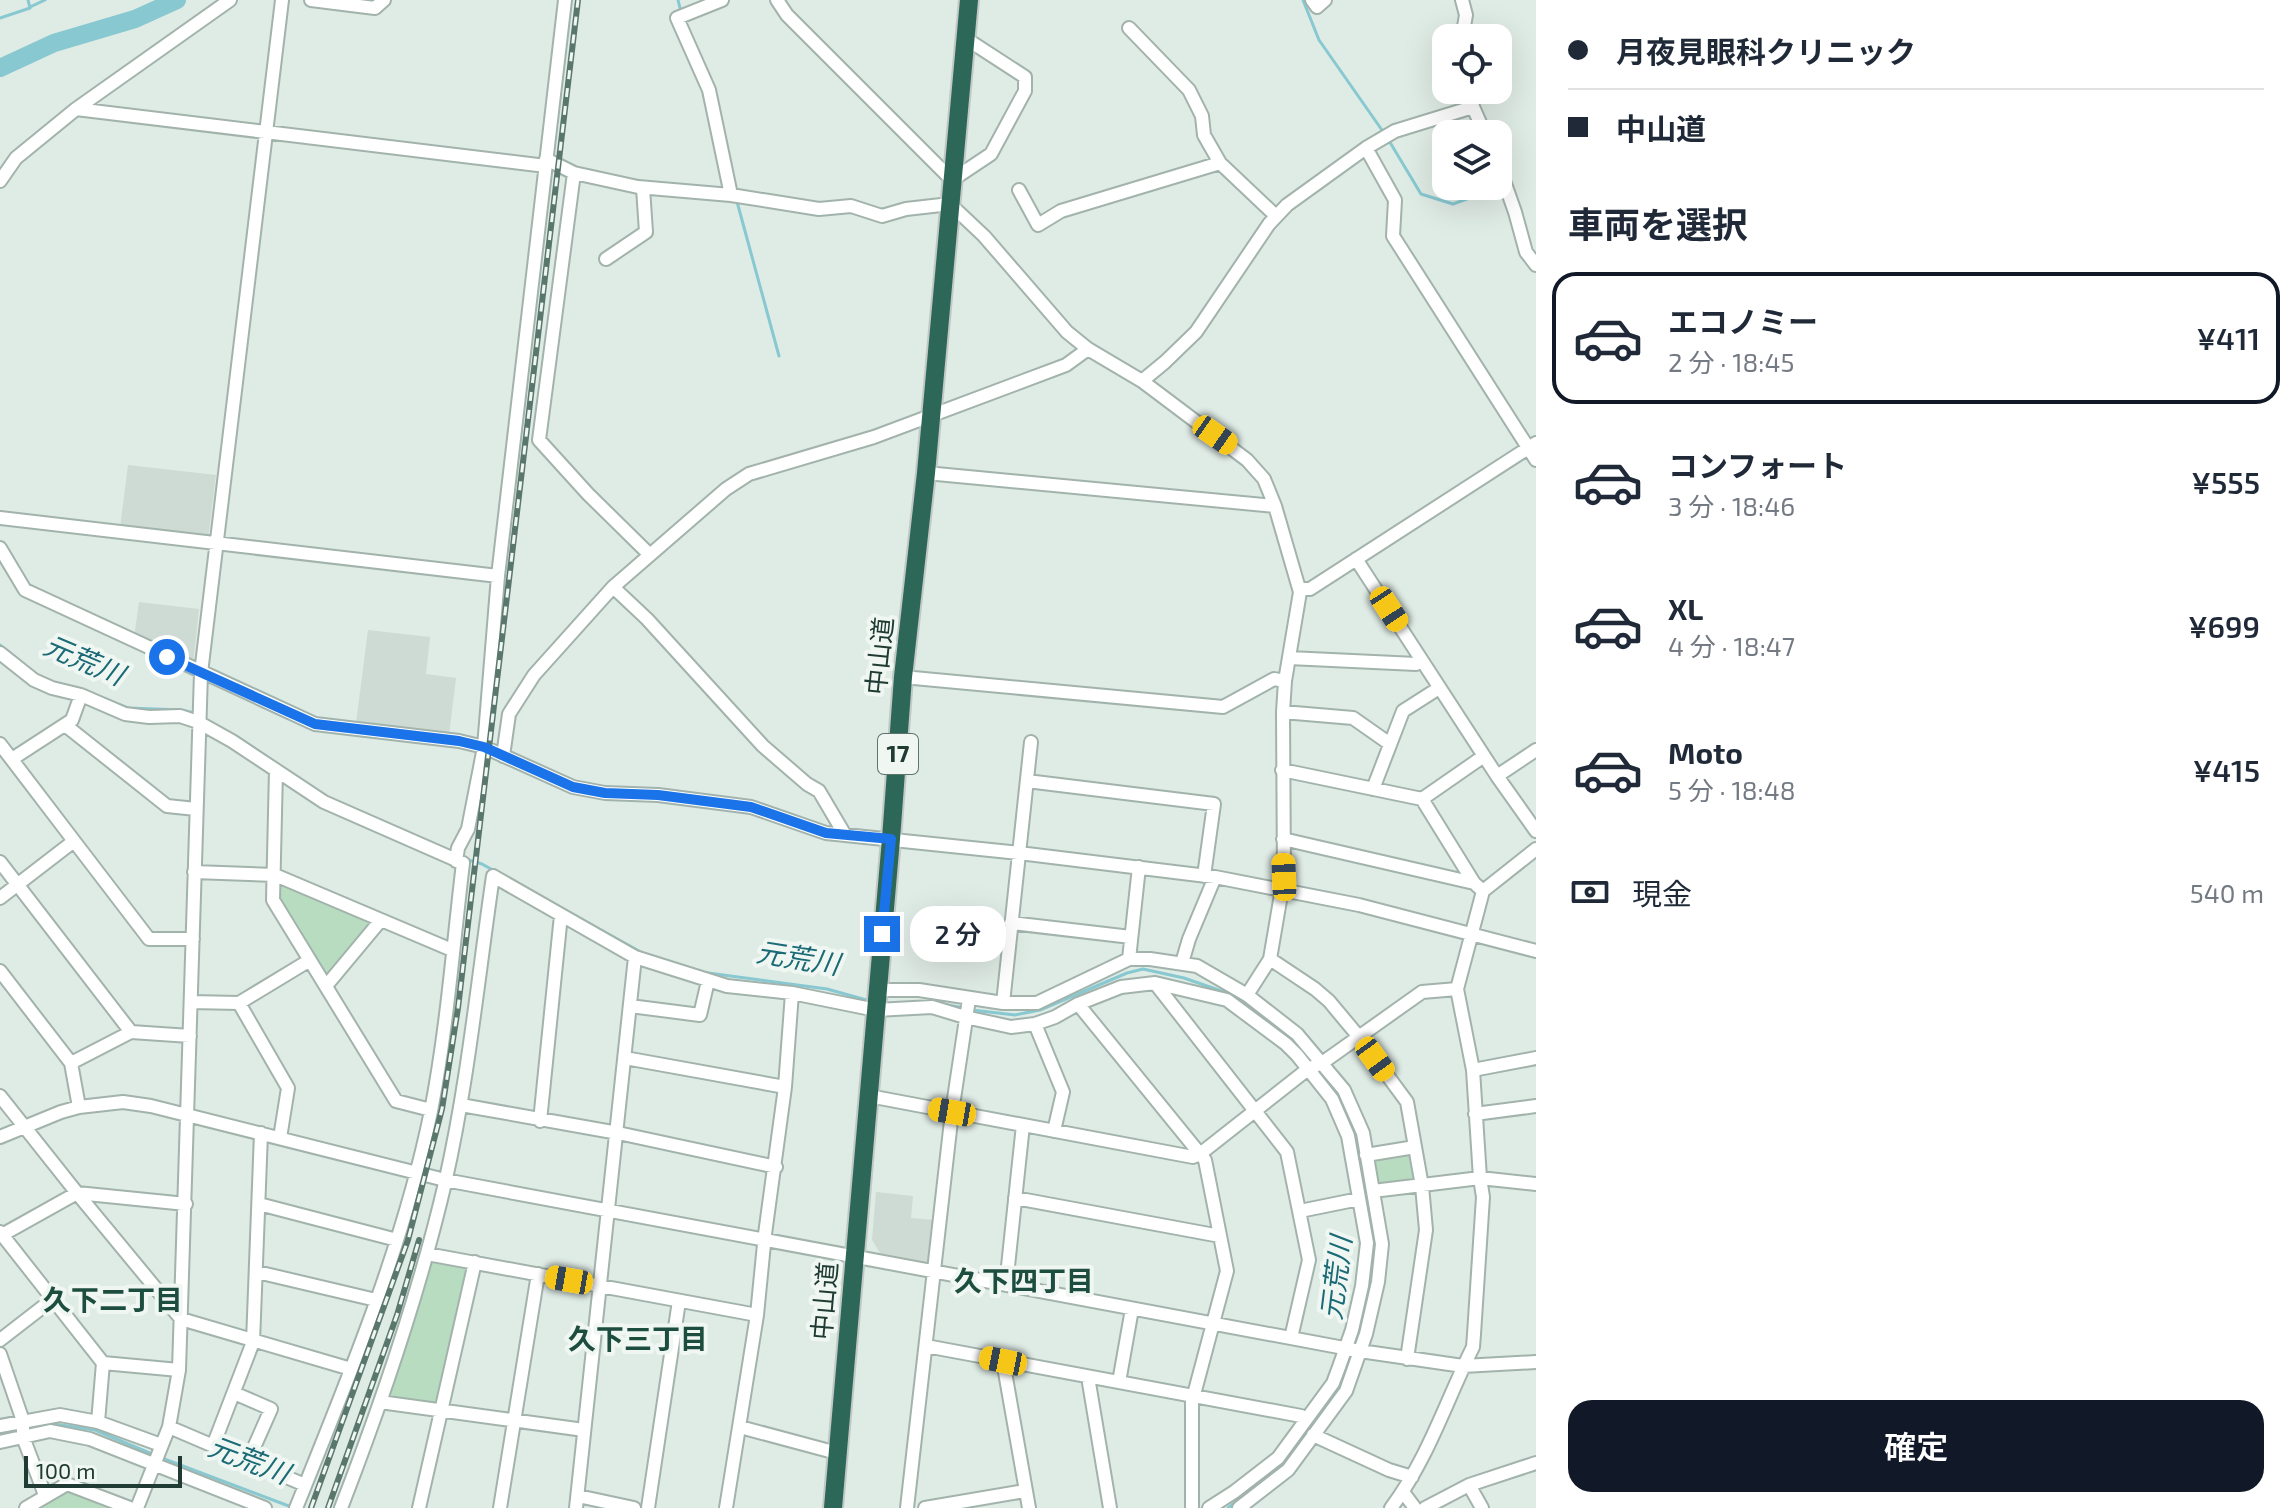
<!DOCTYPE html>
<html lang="ja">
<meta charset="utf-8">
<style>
body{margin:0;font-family:"Exo 2","Noto Sans JP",sans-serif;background:#f2f2f3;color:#1f2937;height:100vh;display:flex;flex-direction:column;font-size:30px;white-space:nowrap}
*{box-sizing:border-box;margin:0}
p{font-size:26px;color:#747a83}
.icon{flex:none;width:44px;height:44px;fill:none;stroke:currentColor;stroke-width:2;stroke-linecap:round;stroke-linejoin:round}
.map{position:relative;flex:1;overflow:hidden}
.sheet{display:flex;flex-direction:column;background:#fff;width:760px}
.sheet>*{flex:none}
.top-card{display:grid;align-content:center;height:176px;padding:0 32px;background:#fff}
.tools{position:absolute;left:1432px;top:24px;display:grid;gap:16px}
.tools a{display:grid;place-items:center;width:80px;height:80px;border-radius:16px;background:#fff;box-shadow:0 8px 32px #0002;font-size:40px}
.scale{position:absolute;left:24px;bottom:20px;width:158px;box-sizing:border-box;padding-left:8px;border:4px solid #203b33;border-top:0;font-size:22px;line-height:28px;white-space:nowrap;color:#203b33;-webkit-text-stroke:6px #f0f7f3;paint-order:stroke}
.end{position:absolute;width:36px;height:36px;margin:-18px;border:10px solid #1a73e8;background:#fff;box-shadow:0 0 0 4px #fff}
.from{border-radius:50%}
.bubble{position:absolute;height:56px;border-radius:24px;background:#fff;box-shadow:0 8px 32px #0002;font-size:26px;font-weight:600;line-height:56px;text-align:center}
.car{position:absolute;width:24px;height:48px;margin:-24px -12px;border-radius:10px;box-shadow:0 0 6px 2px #0007;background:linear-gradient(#f5c518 24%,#345 0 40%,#f5c518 0 76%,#345 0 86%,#f5c518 0)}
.top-card b{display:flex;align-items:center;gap:28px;height:76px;font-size:30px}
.top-card b+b{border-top:2px solid #e0e1e3}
.top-card i{width:20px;height:20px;background:#1f2937}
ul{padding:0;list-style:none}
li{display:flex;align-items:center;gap:24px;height:132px;margin:0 16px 12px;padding:0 16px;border:4px solid transparent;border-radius:24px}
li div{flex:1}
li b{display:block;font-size:30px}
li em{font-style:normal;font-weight:600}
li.current{border-color:#111827}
li>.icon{width:72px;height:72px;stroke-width:1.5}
h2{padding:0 32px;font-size:36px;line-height:96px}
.pay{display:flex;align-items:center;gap:20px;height:88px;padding:0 32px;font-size:30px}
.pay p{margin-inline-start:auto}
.cta{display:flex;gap:16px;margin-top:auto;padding:16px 32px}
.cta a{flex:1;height:92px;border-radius:24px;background:#111827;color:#fff;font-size:32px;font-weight:600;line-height:92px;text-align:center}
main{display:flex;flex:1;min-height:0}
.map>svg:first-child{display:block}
</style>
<main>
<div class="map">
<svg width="1536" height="1508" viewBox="0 0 1536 1508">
<rect width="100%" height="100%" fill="#dfebe5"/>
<path fill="#cedad4" d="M 128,465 L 216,475 L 208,539 L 120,528 Z
M 139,602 L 199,609 L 193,665 L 134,638 Z
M 368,630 L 430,637 L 426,674 L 456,678 L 449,735 L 356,723 Z
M 876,1192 L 913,1196 L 911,1218 L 935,1220 L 931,1260 L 927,1262 L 880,1253 L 872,1240 Z"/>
<path fill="#b8dcc0" d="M 278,881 L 373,922 L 326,978 L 277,898 Z
M 1411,1150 L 1416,1180 L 1378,1187 L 1372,1156 Z
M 435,1259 L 470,1266 L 438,1406 L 392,1400 L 389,1396 L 429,1263 Z
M 68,1488 L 121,1508 L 35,1508 Z"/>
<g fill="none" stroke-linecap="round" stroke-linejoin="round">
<path stroke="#87c8d1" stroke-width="3" d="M 678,0 L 681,12
M 1303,0 L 1319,40 L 1384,133
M 30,7 L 45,0
M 0,18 L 30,8 L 28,0
M 1388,139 L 1421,194 L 1453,204 L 1500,187
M 736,198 L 779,356
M 0,645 L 16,658
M 105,699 L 128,708 L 181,710 L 195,713
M 205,719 L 239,738 L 326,797
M 465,859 L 482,864 L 648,956
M 701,972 L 827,989 L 870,1001
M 901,1003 L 930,1002
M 941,1004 L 965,1008
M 972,1010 L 1015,1015 L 1040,1010 L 1127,973 L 1143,969 L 1184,978 L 1230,994 L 1292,1039 L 1314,1064
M 1319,1070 L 1338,1095 L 1355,1135 L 1374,1244 L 1369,1284 L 1355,1344
M 26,1429 L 54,1424 L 95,1430 L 152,1454
M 0,1434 L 18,1431
M 159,1457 L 294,1508
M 1228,1508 L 1283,1464 L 1339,1387 L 1352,1352"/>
<path stroke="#87c8d1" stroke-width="18" d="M 0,68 L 54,43 L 135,19 L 177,0"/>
<defs>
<path id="minor" d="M 311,0 L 375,8 L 384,0
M 722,0 L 677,18 L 709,90 L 731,195
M 777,0 L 787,15 L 952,180 L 991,154 L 1025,91 L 1025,77 L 965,38
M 1312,0 L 1317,7 L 1325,0
M 1129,28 L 1189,90 L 1202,116 L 1204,135 L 1220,163 L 1276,216
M 1462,38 L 1466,15 L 1462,0
M 1470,90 L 1473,107 L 1485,134
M 76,109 L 546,166
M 1366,148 L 1395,200 L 1393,236 L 1536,460
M 546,159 L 574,173 L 638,187 L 731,195 L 819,209 L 851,206 L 882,216 L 906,209 L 950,204 L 984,236 L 1067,332 L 1088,349 L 1142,381 L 1247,460 L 1264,479 L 1275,506 L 1300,592 L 1285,681 L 1283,712 L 1284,877 L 1270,959 L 1247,995 L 1297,1034 L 1344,1090 L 1363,1133 L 1382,1244 L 1378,1282 L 1366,1334 L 1346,1391 L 1288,1470 L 1239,1508
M 1498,164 L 1515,212 L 1526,252 L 1536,265
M 574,173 L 539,440 L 588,494 L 649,554
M 0,181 L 16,158 L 76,109 L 230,0
M 1019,190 L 1038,225 L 1061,211 L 1220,163
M 606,259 L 646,232 L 643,188
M 1142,381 L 1165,362 L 1196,332 L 1269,224 L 1287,205 L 1366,148 L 1395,131 L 1473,107
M 926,473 L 1275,506
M 0,518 L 498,576
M 0,548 L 25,590 L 315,724 L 459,741 L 484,747 L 573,787 L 605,793 L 658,795 L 751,807 L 826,833 L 1019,853 L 1215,877 L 1359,905 L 1536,951
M 1356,559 L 1497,776 L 1536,831
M 613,587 L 647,619 L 763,746 L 807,784 L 819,791 L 845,835
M 1300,589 L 1310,589 L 1536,443
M 0,653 L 34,680 L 52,688 L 81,695 L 125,714 L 149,717 L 180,716 L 198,722 L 232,741 L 324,802 L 463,863 C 453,946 447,1029 431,1111 C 403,1248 348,1379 296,1508
M 1289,658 L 1416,664 L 1421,660
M 903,677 L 1223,707 L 1274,679 L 1285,681
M 1283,712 L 1353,718 L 1390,744
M 65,725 L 167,806 L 196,809
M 0,744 L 74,841
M 503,756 L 509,714 L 534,675 L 613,587 L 726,489 L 749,474 L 874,437 L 1066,365 L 1088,349
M 12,759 L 72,720 L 81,695
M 276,770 L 273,900 L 396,1101 L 431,1110
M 1282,770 L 1422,799 L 1474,883 L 1483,891
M 1497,776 L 1536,750
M 1027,781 L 1214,804 L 1204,876
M 1373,789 L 1403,711 L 1439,688
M 1422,799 L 1484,756
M 1283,839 L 1474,883
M 456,861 L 458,848 L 468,829 L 484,747 L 498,576 L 565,0
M 0,862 L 131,1032
M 194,872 L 275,875 L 452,950
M 0,898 L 74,841 L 149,939 L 193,939
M 1011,923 L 1131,937
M 1129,959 L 1139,867
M 1270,959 L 1315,989 L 1329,1001 L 1359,1037 L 1407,1102 L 1422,1186 L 1426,1230 L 1407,1359
M 1182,963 L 1189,939 L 1215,877
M 0,971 L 71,1063 L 79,1107
M 1155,983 L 1287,1152 L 1309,1260 L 1291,1338
M 326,986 L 381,920
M 877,990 L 919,990 L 1003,1003 L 1037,1003 L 1129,959 L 1150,959 L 1197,966 L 1247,995
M 191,1002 L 239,1003 L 288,1088 L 280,1138
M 239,1003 L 310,960
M 1003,1003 L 1031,742
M 1078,1004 L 1121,987 L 1155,983 L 1227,1000 L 1286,1044 L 1297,1055 L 1332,1099 L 1348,1136 L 1367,1243 L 1362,1286 L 1352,1330 L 1339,1367 L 1333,1383 L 1278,1458 L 1234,1492 L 1209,1508
M 630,1006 L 700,1015 L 708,981
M 1035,1024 L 1063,1092 L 1054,1131
M 625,1058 L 785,1087
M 71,1063 L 131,1032 L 190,1036
M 1473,1070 L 1536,1058
M 0,1096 L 77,1193 L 181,1319 L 351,1369
M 869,1096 L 1193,1157 L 1200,1154 L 1205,1160 L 1227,1271 L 1192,1402 L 1192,1508
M 461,1105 L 618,1133 L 776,1167
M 1475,1114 L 1536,1106
M 540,1121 L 561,915
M 0,1137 L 61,1112 L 79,1107 L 123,1102 L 151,1106 L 445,1180 L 1360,1351 L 1463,1366 L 1536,1362
M 1366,1155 L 1415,1147
M 1373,1191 L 1480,1178 L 1536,1184
M 1015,1198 L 1220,1236
M 259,1204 L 397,1240
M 1300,1211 L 1359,1199
M 0,1232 L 103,1363 L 179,1370
M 0,1236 L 77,1193 L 186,1204
M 427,1254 L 757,1315
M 257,1272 L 376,1300
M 1006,1285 L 1023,1125
M 0,1340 L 53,1299
M 926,1346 L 1301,1416 L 1305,1420
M 0,1354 L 23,1421 L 23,1437 L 45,1495
M 1003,1361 L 1029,1508
M 1090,1377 L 1089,1383 L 1110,1508
M 1119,1382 L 1132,1309
M 234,1393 L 271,1409 L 248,1461
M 380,1402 L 584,1430
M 98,1422 L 103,1363
M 0,1426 L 60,1415 L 98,1422 L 161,1445
M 169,1427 L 305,1485
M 740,1427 L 837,1453
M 1313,1435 L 1389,1470 L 1412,1477
M 0,1442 L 50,1431 L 90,1439 L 265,1508
M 213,1446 L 253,1342 L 261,1133
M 1469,1485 L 1482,1508
M 1403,1492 L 1415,1508
M 578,1496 L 634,1508
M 26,1508 L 67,1484 L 130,1508
M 137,1508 L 169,1427 L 179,1370 L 201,673 L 282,0
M 341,1508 C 382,1402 419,1294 445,1183 C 468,1082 478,978 493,876 L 635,957 L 727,986 L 792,993 L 876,1010 L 932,1007 L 965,1017 L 1011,1027 L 1035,1024 L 1055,1017 L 1078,1004 L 1200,1154 L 1308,1069 L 1322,1063 L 1422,992 L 1457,989
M 419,1508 L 475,1262
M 500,1508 L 538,1274
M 576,1508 L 635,957
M 648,1508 L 679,1301
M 726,1508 L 757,1315 L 765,1234 L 785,1087 L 792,993
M 907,1508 L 952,1112 L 969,999
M 925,1508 L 1025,1491
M 1391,1508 C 1428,1459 1446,1401 1473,1347 L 1474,1334 L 1483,1197 L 1480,1178 L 1473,1070 L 1457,989 L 1483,891 L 1536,849
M 1425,1508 L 1469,1485 L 1536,1463"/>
<path id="highway" d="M 833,1508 L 891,839 L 903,677 L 926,473 L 969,0"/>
</defs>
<use href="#minor" stroke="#a2b3ac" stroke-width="16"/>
<use href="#highway" stroke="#c1c8c6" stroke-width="22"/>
<use href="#minor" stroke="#fff" stroke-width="12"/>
<use href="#highway" stroke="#2c6758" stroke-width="18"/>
<defs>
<path id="rail" d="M 311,1508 L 408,1240 L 442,1109 L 458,1008 L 578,0
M 328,1508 L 397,1315 L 419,1240"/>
</defs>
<use href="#rail" stroke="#5a776e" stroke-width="6"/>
<use href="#rail" stroke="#f0f7f3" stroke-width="3" stroke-dasharray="9" stroke-linecap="butt"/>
</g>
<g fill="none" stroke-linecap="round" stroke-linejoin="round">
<path stroke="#1a73e8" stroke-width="10" d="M 167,657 L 315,724 L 459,741 L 484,747 L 573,787 L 605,793 L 658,795 L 751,807 L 826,833 L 891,839 L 882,934"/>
</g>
<g text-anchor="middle" stroke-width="8" stroke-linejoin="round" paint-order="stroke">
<rect fill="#f0f7f3" stroke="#5e736d" stroke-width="2" x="878" y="734" width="40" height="40" rx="6"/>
<g font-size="24" font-weight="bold" fill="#203b33">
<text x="898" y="762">17</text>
</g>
<g font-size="26" fill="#203b33" stroke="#f0f7f3">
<text transform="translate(880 656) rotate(-84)" y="9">中山道</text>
<text transform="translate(825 1301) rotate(-85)" y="9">中山道</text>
</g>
<g font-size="28" font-style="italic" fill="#1b6b76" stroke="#f0f7f3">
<text transform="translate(84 660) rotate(23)" y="10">元荒川</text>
<text transform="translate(798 958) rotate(9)" y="10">元荒川</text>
<text transform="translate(1336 1278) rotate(-83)" y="10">元荒川</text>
<text transform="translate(249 1460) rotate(21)" y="10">元荒川</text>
</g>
<g font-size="28" font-weight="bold" fill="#1c4d3f" stroke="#f0f7f3">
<text x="1024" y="1291">久下四丁目</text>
<text x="113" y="1310">久下二丁目</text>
<text x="638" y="1349">久下三丁目</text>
</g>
</g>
</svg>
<div class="tools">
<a><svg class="icon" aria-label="locate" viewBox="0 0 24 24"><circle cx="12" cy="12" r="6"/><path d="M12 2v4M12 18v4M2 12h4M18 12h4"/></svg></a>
<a><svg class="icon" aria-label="layers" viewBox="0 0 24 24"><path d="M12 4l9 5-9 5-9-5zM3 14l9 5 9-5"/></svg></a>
</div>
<div class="scale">100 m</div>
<i class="end from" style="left:167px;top:657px"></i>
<i class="end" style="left:882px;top:934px"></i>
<div class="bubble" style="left:910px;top:906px;width:96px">2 分</div>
<i class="car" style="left:1215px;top:435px;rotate:125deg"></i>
<i class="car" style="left:1389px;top:609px;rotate:147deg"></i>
<i class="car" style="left:1284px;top:877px;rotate:358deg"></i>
<i class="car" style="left:1375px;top:1059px;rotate:144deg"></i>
<i class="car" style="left:952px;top:1112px;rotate:280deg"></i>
<i class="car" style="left:569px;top:1280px;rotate:280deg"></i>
<i class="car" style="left:1003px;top:1361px;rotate:281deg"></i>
</div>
<section class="sheet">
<div class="top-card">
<b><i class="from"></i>月夜見眼科クリニック</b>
<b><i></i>中山道</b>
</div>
<h2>車両を選択</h2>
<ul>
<li class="current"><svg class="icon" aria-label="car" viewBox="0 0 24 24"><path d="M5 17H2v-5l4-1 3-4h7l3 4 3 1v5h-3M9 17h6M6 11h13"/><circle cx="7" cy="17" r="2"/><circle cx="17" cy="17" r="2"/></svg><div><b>エコノミー</b><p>2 分 · 18:45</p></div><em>¥411</em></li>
<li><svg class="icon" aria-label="car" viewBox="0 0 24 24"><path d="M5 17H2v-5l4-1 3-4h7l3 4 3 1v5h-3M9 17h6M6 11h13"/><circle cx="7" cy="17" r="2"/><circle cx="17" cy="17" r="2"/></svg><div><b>コンフォート</b><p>3 分 · 18:46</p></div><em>¥555</em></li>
<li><svg class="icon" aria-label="car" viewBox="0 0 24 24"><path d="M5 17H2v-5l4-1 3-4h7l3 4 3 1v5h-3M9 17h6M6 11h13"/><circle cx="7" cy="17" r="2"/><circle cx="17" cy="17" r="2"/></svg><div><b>XL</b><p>4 分 · 18:47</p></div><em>¥699</em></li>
<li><svg class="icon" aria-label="car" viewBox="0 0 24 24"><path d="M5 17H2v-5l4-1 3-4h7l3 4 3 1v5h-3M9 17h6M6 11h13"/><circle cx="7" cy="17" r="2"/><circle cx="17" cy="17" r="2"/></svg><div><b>Moto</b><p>5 分 · 18:48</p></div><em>¥415</em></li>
</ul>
<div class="pay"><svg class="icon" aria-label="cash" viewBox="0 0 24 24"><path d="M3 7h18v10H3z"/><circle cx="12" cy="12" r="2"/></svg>現金<p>540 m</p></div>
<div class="cta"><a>確定</a></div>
</section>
</main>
